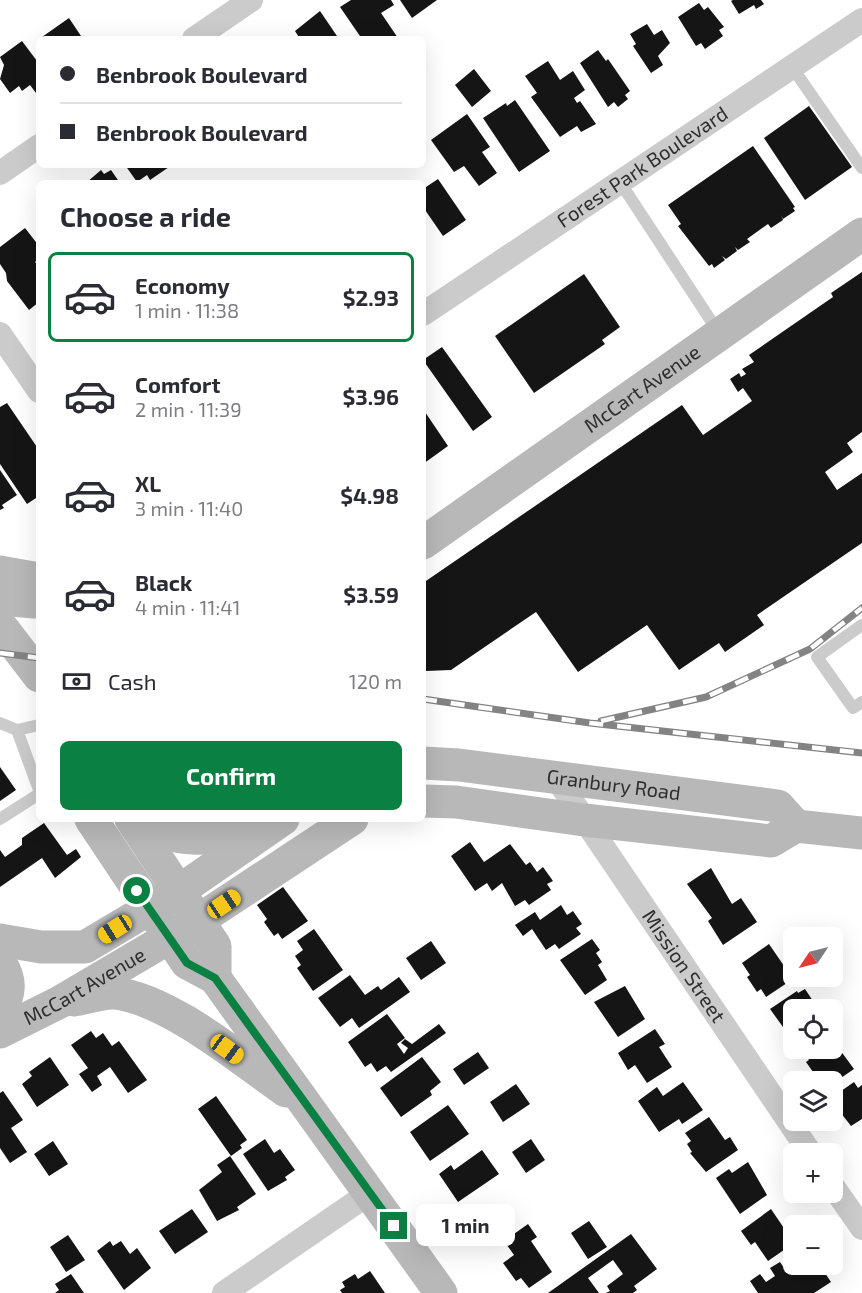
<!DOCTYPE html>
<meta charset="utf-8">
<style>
body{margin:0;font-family:"Exo 2",sans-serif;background:#f7f7f7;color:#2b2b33;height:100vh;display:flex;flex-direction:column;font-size:22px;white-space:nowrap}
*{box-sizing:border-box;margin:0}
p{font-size:20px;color:#7c7c81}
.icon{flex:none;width:33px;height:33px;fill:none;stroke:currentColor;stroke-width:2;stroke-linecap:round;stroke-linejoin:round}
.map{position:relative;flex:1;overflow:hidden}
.panel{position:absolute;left:36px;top:180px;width:390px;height:642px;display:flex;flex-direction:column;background:#fff;border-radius:9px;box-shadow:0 6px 24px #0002}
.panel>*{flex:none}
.banner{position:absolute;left:36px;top:36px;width:390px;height:132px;border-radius:9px;box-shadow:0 6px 24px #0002;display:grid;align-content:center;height:132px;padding:0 24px;background:#fff}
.needle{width:39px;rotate:235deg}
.buttons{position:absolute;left:783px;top:927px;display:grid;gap:12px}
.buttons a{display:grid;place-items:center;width:60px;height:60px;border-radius:9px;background:#fff;box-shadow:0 6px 24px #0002;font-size:30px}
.end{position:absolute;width:27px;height:27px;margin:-14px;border:8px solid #0b8043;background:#fff;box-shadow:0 0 0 3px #fff}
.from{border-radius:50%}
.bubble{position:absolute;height:42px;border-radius:9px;background:#fff;box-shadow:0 6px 24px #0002;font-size:20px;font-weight:700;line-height:42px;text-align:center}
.car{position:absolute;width:18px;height:36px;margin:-18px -9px;border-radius:8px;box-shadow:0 0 4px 2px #0007;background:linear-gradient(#f5c518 24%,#345 0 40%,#f5c518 0 76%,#345 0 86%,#f5c518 0)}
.banner b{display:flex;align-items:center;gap:21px;height:57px;font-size:22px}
.banner b+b{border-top:2px solid #e1e1e2}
.banner i{width:15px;height:15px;background:#2b2b33}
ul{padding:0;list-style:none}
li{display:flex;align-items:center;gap:18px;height:90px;margin:0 12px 9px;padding:0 12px;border:3px solid transparent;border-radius:9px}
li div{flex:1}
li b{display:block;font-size:22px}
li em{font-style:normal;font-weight:700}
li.current{border-color:#0b8043}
li>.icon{width:54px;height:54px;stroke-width:1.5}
h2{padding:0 24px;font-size:27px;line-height:72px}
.pay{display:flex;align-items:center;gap:15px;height:66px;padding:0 24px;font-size:22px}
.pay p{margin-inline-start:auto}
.action{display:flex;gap:12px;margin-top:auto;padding:12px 24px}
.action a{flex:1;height:69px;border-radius:9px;background:#0b8043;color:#fff;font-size:24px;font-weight:700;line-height:69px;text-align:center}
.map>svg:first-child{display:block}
</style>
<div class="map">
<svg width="862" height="1293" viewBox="0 0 862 1293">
<rect width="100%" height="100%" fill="#fff"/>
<path fill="#151515" d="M 351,0 L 391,0 L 394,5 L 381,13 L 398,38 L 362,39 L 340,7 Z
M 400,0 L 437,0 L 412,18 Z
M 733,0 L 761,0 L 764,4 L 756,9 L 754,5 L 739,14 L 731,1 Z
M 699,3 L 704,10 L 708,7 L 724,27 L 719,30 L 723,36 L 705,49 L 701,43 L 696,46 L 678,17 Z
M 320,11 L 339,39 L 300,39 L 295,31 Z
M 69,18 L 83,39 L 43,39 L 42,37 Z
M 647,24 L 654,35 L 662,30 L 670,43 L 658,56 L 663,65 L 651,73 L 633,46 L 636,44 L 630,34 Z
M 22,41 L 37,61 L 39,59 L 37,80 L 39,90 L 36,93 L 30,85 L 22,91 L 19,86 L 10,93 L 0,79 L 4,65 L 0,57 Z
M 598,50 L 606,61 L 608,59 L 630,91 L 625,95 L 628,99 L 618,107 L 614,102 L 608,107 L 580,63 Z
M 548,61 L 560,80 L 573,71 L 585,90 L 574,98 L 577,103 L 580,101 L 596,124 L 581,132 L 577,126 L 560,137 L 531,97 L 537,93 L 525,76 Z
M 474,69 L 491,91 L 472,107 L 455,85 Z
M 515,100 L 550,151 L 519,172 L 483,118 L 506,103 L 507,106 Z
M 809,106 L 852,167 L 805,200 L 764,138 Z
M 467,114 L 490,147 L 482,152 L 497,173 L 479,186 L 464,166 L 454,172 L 431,140 Z
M 753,146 L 795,207 L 793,208 L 795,211 L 783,219 L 781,215 L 783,220 L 771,228 L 768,224 L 747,239 L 750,242 L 738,250 L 735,247 L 737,251 L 726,259 L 722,256 L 725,260 L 714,268 L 712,264 L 709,266 L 678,226 L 681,224 L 668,205 Z
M 125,165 L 172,165 L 150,180 L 147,175 L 137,182 Z
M 101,170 L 104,174 L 111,170 L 120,183 L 86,183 Z
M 438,179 L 466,220 L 443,236 L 423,207 L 423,189 Z
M 25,228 L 39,246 L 39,259 L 35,262 L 39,267 L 39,302 L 29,310 L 7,281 L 6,273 L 0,264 L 0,247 Z
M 862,272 L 862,432 L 847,443 L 853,452 L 825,472 L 837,490 L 862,473 L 862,543 L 757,615 L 764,625 L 725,652 L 719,643 L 679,670 L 647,625 L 578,672 L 536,612 L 451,670 L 426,671 L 423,667 L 423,583 L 682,405 L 703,435 L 752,401 L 743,388 L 738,392 L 730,379 L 739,373 L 741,377 L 746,374 L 742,369 L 754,362 L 749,355 L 833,297 L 831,293 Z
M 584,274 L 620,327 L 602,340 L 605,344 L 534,393 L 495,336 Z
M 442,347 L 492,417 L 473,431 L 423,360 Z
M 7,403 L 39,450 L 39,496 L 27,504 L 0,464 L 0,407 Z
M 423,409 L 448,446 L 423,464 Z
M 0,470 L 17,495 L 2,505 L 4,508 L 0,510 Z
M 0,767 L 16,790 L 0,801 Z
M 44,823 L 67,855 L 76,849 L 81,857 L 55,878 L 42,858 L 0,887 L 0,850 L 5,857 L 22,845 L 22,838 Z
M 470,842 L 484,862 L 510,844 L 526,865 L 530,862 L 537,872 L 543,867 L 553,881 L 547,884 L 551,890 L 529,905 L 525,900 L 515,906 L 502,883 L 492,891 L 487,883 L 475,891 L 451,856 Z
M 711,868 L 732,904 L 741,898 L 757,922 L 723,945 L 708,921 L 712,918 L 687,884 Z
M 283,887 L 308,921 L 282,939 L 278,933 L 274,936 L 264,922 L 267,919 L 257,905 Z
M 561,905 L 567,915 L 573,911 L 582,924 L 576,928 L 581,934 L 559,949 L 555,944 L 546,950 L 532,929 L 523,936 L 515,925 L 535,912 L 540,920 Z
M 314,929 L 343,970 L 313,991 L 297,968 L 301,965 L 295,956 L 303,950 L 297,941 Z
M 592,939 L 600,950 L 596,953 L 602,962 L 598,965 L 607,980 L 585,995 L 560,960 Z
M 431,941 L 446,963 L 421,980 L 406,958 Z
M 769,944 L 793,979 L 766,997 L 761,989 L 757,992 L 747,977 L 750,975 L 742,963 Z
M 350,975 L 365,995 L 378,986 L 381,990 L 399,977 L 410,992 L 359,1028 L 352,1018 L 340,1027 L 318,998 Z
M 625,986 L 645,1019 L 618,1037 L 594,1002 Z
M 805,989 L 819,1010 L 794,1010 L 794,1037 L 787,1024 L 783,1027 L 770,1009 L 797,991 L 798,993 Z
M 387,1014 L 405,1038 L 397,1044 L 404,1054 L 408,1048 L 401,1043 L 405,1039 L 412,1044 L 439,1024 L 446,1033 L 391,1072 L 386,1066 L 377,1072 L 371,1063 L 365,1067 L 348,1042 Z
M 655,1029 L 665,1044 L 659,1047 L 672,1067 L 647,1083 L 635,1065 L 628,1070 L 618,1053 Z
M 91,1031 L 96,1038 L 103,1033 L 112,1046 L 119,1041 L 147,1080 L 128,1093 L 110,1067 L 97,1076 L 102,1085 L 92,1092 L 79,1074 L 88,1068 L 71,1045 Z
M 832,1039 L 854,1069 L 832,1084 L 832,1082 L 814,1082 L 818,1079 L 806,1062 L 809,1060 L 803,1052 L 808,1048 L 832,1048 Z
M 478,1052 L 489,1068 L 464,1085 L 453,1069 Z
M 50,1057 L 69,1085 L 37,1107 L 22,1084 L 32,1076 L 29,1072 Z
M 422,1057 L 441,1082 L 430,1091 L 432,1095 L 401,1117 L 380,1088 Z
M 683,1082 L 703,1110 L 682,1124 L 679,1119 L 659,1132 L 638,1101 L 657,1087 L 663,1096 Z
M 854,1082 L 858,1088 L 862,1085 L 862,1119 L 851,1126 L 837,1108 L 840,1105 L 834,1096 Z
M 516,1084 L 530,1104 L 503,1122 L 490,1102 Z
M 3,1091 L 23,1120 L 11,1128 L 27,1152 L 10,1163 L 0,1148 L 0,1093 Z
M 216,1096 L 247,1140 L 240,1145 L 242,1148 L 231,1156 L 198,1109 Z
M 448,1105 L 469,1134 L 430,1161 L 410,1132 Z
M 709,1117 L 725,1140 L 730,1137 L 738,1150 L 706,1172 L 690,1153 L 692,1152 L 687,1144 L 691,1141 L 685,1133 Z
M 265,1139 L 274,1153 L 280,1149 L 295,1170 L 285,1177 L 287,1180 L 268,1191 L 243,1154 Z
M 531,1139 L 545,1160 L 526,1173 L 512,1152 Z
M 53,1141 L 68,1164 L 49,1176 L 34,1154 Z
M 482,1150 L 499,1174 L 458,1202 L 439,1174 L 451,1165 L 454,1170 Z
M 230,1156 L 256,1194 L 237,1207 L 239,1210 L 217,1221 L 199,1190 L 222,1172 L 217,1165 Z
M 748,1162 L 767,1195 L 740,1214 L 716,1178 L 729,1169 L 732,1173 Z
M 192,1209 L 208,1232 L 175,1254 L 159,1231 Z
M 771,1209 L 794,1243 L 768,1261 L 755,1242 L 751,1245 L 741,1231 Z
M 589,1221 L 607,1247 L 588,1259 L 571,1233 Z
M 528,1224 L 537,1237 L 531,1241 L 552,1272 L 529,1288 L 521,1278 L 516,1281 L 503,1263 L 514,1255 L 504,1241 Z
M 631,1234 L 657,1269 L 634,1286 L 637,1290 L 633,1293 L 606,1293 L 610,1291 L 607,1286 L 623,1274 L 613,1260 L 588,1278 L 599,1293 L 548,1293 Z
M 68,1235 L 85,1260 L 66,1272 L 50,1247 Z
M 110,1241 L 113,1246 L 121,1241 L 130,1254 L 137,1248 L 151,1268 L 124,1290 L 97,1251 Z
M 780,1262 L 786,1271 L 797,1264 L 819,1264 L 831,1282 L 814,1293 L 758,1293 L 750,1281 L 760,1274 L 766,1282 L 775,1276 L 770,1268 Z
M 370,1271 L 385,1293 L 342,1293 L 340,1290 L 345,1287 L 342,1282 L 355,1274 L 358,1279 Z
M 71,1274 L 84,1293 L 55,1293 L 59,1290 L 55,1284 Z"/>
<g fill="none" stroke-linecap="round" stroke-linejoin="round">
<path stroke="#cbcbcb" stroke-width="12" d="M 792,67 L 862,168
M 620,182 L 719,333
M 862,625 L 817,657 L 853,708 L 862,702
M 0,723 L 17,730 L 39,725
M 17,730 L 39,790
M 0,819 L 39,794"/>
<g stroke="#cbcbcb" stroke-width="24">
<path d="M 194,39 L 251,0"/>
<path d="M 0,173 L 39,146"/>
<path id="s1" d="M 423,314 L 862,20"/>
<path d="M 0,334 L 39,391"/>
<path id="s2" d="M 557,779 L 811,1154"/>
<path d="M 832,1185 L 862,1228"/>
<path d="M 224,1293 L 371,1192"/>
</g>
<g stroke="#b8b8b8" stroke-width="33">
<path id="s3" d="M 423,543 L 862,234"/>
<path d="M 0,572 L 39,579"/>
<path d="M 0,599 L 34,602 L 39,600"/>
<path d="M 0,625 L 39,676"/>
<path id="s4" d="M 423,763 L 459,765 L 778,806 L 796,826"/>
<path d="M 423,801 L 456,802 L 584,820 L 771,841 L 796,826 L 862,833"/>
<path d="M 91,819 L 187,963 L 215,978 L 441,1293"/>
<path d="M 131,819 L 215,946 L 215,978"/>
<path d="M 139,819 C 177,848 217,838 261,829"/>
<path d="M 0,940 L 41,947 L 85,947 L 179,891 L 283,819"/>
<path d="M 0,963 C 12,980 10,994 0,1011"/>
<path d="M 74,1000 C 86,998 103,992 115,993 C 170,1000 240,1059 286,1091"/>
<path id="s5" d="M 0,1032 L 60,1002 L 199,920 L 352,819"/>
</g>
<defs>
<path id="rail" d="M 0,653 L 39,658
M 423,699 L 590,723 L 862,753
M 601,721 L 706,697 L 810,649 L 862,608"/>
</defs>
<use href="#rail" stroke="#838383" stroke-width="7"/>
<use href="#rail" stroke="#fff" stroke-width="4.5" stroke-dasharray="14" stroke-linecap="butt"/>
</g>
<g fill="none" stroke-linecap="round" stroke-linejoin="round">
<path stroke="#0b8043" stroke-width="8" d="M 137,891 L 187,963 L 215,978 L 394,1226"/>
</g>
<g text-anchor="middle" stroke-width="6" stroke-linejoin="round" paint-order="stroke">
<g font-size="20" fill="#2e2e2e" stroke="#fff">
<text dy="7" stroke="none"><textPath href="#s1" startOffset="264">Forest Park Boulevard</textPath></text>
<text dy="7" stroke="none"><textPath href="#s3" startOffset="268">McCart Avenue</textPath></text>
<text dy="7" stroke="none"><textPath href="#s4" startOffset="192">Granbury Road</textPath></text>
<text dy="7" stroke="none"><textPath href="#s2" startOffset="226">Mission Street</textPath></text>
<text dy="7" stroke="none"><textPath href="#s5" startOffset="96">McCart Avenue</textPath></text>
</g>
</g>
</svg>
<div class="buttons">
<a><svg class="needle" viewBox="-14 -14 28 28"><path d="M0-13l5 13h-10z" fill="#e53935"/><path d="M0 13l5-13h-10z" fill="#7c7c81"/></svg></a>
<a><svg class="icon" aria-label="locate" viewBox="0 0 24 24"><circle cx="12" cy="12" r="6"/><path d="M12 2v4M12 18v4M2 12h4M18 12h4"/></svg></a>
<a><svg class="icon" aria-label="layers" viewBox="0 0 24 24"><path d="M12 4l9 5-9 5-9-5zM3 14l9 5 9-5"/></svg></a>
<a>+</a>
<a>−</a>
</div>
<i class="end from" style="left:137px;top:891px"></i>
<i class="end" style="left:394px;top:1226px"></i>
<div class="bubble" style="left:416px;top:1204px;width:99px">1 min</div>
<i class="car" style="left:224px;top:904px;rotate:56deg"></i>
<i class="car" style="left:115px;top:929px;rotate:238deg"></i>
<i class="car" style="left:227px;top:1049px;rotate:126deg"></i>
<div class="banner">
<b><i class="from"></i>Benbrook Boulevard</b>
<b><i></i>Benbrook Boulevard</b>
</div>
<section class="panel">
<h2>Choose a ride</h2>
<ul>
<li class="current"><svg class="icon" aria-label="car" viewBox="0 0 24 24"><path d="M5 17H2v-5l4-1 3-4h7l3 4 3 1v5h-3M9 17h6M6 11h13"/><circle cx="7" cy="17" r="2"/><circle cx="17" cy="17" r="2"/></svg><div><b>Economy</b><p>1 min · 11:38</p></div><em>$2.93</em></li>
<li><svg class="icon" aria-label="car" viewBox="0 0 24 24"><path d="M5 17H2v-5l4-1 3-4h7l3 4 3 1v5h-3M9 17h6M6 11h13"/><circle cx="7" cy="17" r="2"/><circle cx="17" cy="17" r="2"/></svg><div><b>Comfort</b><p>2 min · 11:39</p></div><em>$3.96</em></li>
<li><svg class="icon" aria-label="car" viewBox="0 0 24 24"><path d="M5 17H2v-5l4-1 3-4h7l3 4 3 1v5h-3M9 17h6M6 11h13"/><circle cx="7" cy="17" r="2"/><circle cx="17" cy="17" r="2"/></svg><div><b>XL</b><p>3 min · 11:40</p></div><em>$4.98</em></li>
<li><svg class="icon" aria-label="car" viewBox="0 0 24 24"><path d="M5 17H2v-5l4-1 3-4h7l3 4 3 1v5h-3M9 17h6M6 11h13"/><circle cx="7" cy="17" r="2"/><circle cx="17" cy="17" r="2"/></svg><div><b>Black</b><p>4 min · 11:41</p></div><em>$3.59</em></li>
</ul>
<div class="pay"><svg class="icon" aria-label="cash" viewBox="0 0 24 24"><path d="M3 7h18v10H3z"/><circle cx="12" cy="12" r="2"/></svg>Cash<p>120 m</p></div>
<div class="action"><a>Confirm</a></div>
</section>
</div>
